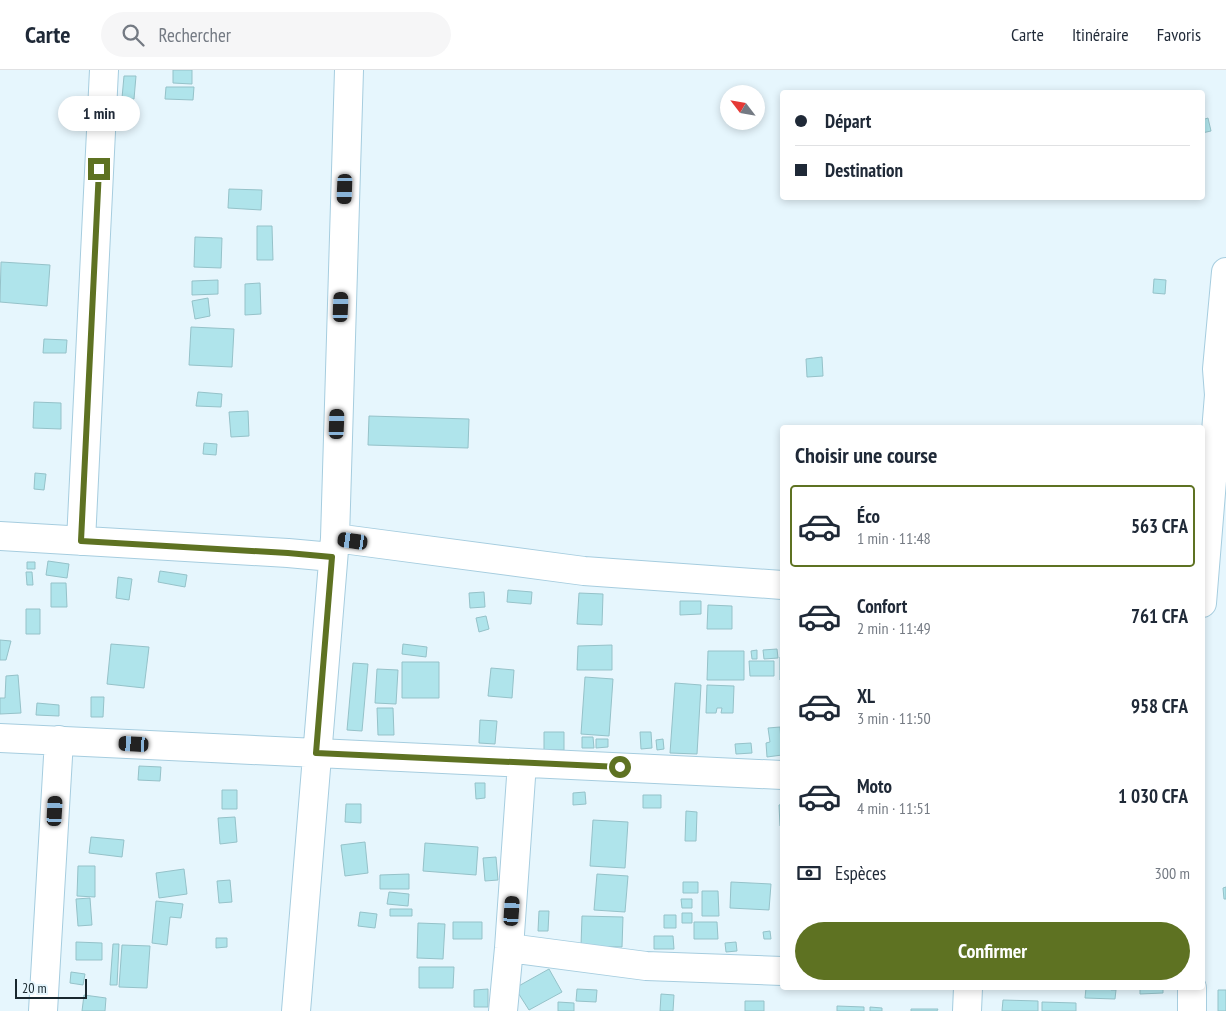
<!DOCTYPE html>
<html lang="fr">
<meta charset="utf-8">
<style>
body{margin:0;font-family:"PT Sans Narrow",sans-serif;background:#f6f6f7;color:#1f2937;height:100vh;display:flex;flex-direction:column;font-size:19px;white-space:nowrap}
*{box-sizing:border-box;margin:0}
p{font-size:16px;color:#747a83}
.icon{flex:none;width:28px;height:28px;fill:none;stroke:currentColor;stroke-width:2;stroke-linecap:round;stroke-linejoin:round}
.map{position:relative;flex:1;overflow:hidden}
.panel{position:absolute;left:780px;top:355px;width:425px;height:565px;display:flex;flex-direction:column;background:#fff;border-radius:5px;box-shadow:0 2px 8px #0003}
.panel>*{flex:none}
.hud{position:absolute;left:780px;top:20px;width:425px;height:110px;border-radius:5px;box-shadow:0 2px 8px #0003;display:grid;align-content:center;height:110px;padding:0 15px;background:#fff}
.needle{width:32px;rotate:301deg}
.fabs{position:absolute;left:720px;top:15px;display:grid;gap:10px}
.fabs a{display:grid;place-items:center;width:45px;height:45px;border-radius:50%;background:#fff;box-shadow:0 2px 8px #0003;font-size:25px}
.scale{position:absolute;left:15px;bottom:12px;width:72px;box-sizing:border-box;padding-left:5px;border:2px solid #18272e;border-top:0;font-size:14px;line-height:18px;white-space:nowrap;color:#18272e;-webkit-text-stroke:4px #e6f6fd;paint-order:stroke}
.end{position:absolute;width:22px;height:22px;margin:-11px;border:6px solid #5e7222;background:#fff;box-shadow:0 0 0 2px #fff}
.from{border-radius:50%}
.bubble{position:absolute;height:35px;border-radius:18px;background:#fff;box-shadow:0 2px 8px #0003;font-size:16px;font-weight:800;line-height:35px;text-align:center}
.car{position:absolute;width:15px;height:30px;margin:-15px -8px;border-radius:6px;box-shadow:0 0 4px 1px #0007;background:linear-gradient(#222 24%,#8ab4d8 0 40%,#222 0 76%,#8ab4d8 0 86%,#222 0)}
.hud b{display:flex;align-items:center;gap:18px;height:48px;font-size:19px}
.hud b+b{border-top:1px solid #e0e1e3}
.hud i{width:12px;height:12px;background:#1f2937}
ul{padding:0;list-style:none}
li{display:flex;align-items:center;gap:15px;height:82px;margin:0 10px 8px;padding:0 5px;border:2px solid transparent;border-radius:5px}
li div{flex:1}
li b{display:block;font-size:19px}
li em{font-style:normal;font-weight:800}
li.active{border-color:#5e7222}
li>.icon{width:45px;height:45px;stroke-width:1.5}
h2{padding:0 15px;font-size:22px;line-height:60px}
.pay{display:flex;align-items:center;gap:12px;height:55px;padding:0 15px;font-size:19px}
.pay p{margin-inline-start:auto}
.button{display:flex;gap:10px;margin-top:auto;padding:10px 15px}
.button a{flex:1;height:58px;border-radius:30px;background:#5e7222;color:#fff;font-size:20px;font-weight:800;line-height:58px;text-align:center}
header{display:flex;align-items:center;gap:30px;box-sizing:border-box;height:70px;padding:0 25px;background:#fff;border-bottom:1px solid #e0e1e3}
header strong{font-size:24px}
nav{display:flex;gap:28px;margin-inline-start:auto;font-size:18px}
.search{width:350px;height:45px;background:#f6f6f7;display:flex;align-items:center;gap:12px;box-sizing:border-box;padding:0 18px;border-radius:28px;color:#747a83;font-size:19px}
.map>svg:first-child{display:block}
</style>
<header>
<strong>Carte</strong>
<div class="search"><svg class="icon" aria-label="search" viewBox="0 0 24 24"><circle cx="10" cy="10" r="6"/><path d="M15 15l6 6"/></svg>Rechercher</div>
<nav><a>Carte</a><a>Itinéraire</a><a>Favoris</a></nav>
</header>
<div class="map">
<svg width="1226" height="941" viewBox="0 0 1226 941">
<rect width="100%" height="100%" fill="#e6f6fd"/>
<path fill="#afe4eb" stroke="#95c2c9" d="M 173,0 L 192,0 L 192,14 L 173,13 Z
M 124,6 L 136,6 L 134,29 L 122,28 Z
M 166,17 L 194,17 L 193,30 L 165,29 Z
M 1208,48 L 1211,61 L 1202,63 L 1202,50 Z
M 229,119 L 262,120 L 261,140 L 228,138 Z
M 257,156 L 272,156 L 273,190 L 257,190 Z
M 195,167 L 222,168 L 221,198 L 194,197 Z
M 1,192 L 50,195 L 47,236 L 0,232 Z
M 1154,209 L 1166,210 L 1165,224 L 1153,223 Z
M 218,210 L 218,224 L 192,225 L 192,211 Z
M 260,213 L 261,244 L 245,245 L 245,214 Z
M 208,228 L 210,246 L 195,249 L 192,231 Z
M 191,257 L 234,259 L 232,297 L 189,295 Z
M 44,269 L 67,270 L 66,283 L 43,283 Z
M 822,287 L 823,306 L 807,307 L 806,289 Z
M 198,322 L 222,324 L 221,337 L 196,336 Z
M 34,332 L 61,333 L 61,359 L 33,358 Z
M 248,341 L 249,366 L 231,367 L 229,342 Z
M 369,346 L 469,349 L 468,378 L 368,375 Z
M 204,373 L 217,374 L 216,385 L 203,384 Z
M 35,403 L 46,404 L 44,420 L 34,419 Z
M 48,491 L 69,494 L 67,508 L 46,505 Z
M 27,492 L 35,492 L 35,499 L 27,499 Z
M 160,501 L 187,505 L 185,517 L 158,512 Z
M 26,502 L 32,502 L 33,515 L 27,515 Z
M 118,507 L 132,509 L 129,530 L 116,528 Z
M 51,513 L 66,513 L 67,537 L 51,537 Z
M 508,520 L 532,522 L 531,534 L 507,532 Z
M 484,522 L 485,537 L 470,538 L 469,523 Z
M 579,523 L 603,524 L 602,555 L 577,554 Z
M 680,531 L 701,531 L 701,544 L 680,545 Z
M 708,535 L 732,536 L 732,559 L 707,559 Z
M 26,539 L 40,539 L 40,564 L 26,564 Z
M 486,546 L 489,559 L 479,562 L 476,548 Z
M 0,570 L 11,571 L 6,590 L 0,590 Z
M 111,574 L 149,577 L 144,618 L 107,614 Z
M 403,574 L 427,577 L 426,587 L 402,584 Z
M 612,575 L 612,600 L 577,600 L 578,576 Z
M 777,579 L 778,588 L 764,589 L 763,580 Z
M 757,580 L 757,589 L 752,589 L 751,581 Z
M 708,581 L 744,581 L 744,610 L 707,610 Z
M 780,587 L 782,587 L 782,610 L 780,610 Z
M 749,591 L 774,591 L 774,606 L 750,606 Z
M 402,592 L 439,592 L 439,628 L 402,628 Z
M 353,593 L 368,594 L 362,661 L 347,660 Z
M 491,598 L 514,600 L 512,628 L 488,626 Z
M 377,599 L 398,600 L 396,634 L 375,633 Z
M 18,605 L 21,643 L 0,644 L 0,628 L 5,628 L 6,606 Z
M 585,607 L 613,609 L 609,666 L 581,664 Z
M 675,613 L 701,615 L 697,684 L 670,683 Z
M 707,615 L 734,616 L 733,643 L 721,643 L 722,638 L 717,638 L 716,643 L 706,643 Z
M 91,627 L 104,627 L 103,647 L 91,647 Z
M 37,633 L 59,635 L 59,646 L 36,645 Z
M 377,638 L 393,638 L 394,665 L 378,665 Z
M 480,650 L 497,651 L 495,674 L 479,673 Z
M 780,657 L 782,685 L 767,687 L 766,673 L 770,672 L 768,658 Z
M 544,662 L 564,662 L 564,680 L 544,680 Z
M 640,662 L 651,662 L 652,678 L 641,679 Z
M 582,667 L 593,667 L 594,678 L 582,678 Z
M 596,669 L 608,669 L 608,677 L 596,678 Z
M 663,669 L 664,679 L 657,680 L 656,670 Z
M 751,673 L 752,683 L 736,684 L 735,674 Z
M 139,696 L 161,697 L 160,711 L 138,710 Z
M 475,713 L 485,713 L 485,728 L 476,729 Z
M 222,720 L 237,720 L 237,739 L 222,739 Z
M 585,722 L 586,734 L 573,735 L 573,723 Z
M 643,725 L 661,725 L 661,738 L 643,738 Z
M 346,734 L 361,734 L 361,753 L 345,752 Z
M 782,734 L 782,756 L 780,756 L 779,735 Z
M 686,741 L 697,742 L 696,771 L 685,771 Z
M 235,747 L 237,772 L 220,774 L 218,748 Z
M 593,750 L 628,752 L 625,798 L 590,796 Z
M 91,767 L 124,770 L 122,787 L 89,783 Z
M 365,772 L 368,803 L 345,806 L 341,775 Z
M 425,773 L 478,777 L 476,805 L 423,801 Z
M 496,787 L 498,810 L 485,811 L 483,788 Z
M 78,796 L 95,796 L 95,827 L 77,826 Z
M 184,799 L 187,824 L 159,828 L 156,803 Z
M 409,804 L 409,819 L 380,819 L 380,805 Z
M 597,804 L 628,806 L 625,842 L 594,840 Z
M 230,810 L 232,832 L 219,833 L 217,811 Z
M 683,812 L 698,812 L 698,823 L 683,823 Z
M 731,812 L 771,814 L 769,840 L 730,838 Z
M 1226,817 L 1226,829 L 1224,829 L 1223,818 Z
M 702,821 L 718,821 L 719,846 L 702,846 Z
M 389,822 L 409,824 L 408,836 L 387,834 Z
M 90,828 L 92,855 L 78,856 L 76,829 Z
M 681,829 L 692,829 L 692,838 L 682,838 Z
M 156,831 L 183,834 L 181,848 L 170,847 L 167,875 L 152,873 Z
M 390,839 L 412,839 L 412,846 L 390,846 Z
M 539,841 L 549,841 L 548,861 L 538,861 Z
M 360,842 L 377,844 L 375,858 L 358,856 Z
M 682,843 L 692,843 L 692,853 L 682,853 Z
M 664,845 L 676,845 L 676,858 L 664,858 Z
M 582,846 L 623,847 L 622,877 L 581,876 Z
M 453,852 L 482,852 L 482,869 L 453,869 Z
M 694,852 L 717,852 L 718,869 L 694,869 Z
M 418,853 L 445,854 L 443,889 L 417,888 Z
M 770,861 L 771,869 L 764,869 L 763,862 Z
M 654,866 L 673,866 L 674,879 L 654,879 Z
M 216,868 L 227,868 L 227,877 L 216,878 Z
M 76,872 L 102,873 L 102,890 L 76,890 Z
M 736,872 L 737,881 L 726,882 L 725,873 Z
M 113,874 L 119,874 L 117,915 L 110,915 Z
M 122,875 L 150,876 L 147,918 L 119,917 Z
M 419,897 L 454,897 L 453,918 L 419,918 Z
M 549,899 L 562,922 L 529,940 L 515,918 Z
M 71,902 L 85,904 L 83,915 L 70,913 Z
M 1086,918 L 1111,918 L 1111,920 L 1116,920 L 1115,929 L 1085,928 Z
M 1140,918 L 1163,918 L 1163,923 L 1140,924 Z
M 488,919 L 488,937 L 474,937 L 474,920 Z
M 577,919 L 597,920 L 596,932 L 576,931 Z
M 1218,920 L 1226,920 L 1226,941 L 1218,941 Z
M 661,924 L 674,925 L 673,941 L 660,941 Z
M 84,925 L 106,928 L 105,941 L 82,941 Z
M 1003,930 L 1038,931 L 1038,941 L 1002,941 Z
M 745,931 L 764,931 L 764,941 L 745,941 Z
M 558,932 L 574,933 L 574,941 L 558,941 Z
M 1042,932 L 1076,933 L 1076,941 L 1042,941 Z
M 837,936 L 864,937 L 864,941 L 837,941 Z
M 870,937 L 882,938 L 882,941 L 870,941 Z
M 911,939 L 938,939 L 937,941 L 911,941 Z"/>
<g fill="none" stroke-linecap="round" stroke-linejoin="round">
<defs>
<path id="minor" d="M 0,466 L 288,483 L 332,487
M 335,468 L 584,501 L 782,515
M 81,471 L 104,0
M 1202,533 L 1219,325 L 1217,299 L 1226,202
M 0,668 L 782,705
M 509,878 L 646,896 L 782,901
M 43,941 L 59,670
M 296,941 L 335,468 L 349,0
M 503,941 L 509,878 L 522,693
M 967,941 L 968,918
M 1192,941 L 1192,918"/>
</defs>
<use href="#minor" stroke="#a6cddf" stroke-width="30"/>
<use href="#minor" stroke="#fff" stroke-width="28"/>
</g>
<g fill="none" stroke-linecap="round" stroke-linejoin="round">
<path stroke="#5e7222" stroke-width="6" d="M 99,99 L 81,471 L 288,483 L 332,487 L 316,683 L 620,697"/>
</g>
</svg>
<div class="fabs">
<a><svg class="needle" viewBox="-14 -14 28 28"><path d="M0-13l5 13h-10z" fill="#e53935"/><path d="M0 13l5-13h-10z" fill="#747a83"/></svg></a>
</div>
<div class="scale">20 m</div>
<i class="end from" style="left:620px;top:697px"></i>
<i class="end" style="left:99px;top:99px"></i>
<div class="bubble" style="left:58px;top:26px;width:82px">1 min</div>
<i class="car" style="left:345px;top:119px;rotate:182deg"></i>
<i class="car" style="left:341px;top:237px;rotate:2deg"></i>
<i class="car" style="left:337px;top:354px;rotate:2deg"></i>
<i class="car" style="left:353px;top:471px;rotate:278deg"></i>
<i class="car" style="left:134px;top:674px;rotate:273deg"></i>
<i class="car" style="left:55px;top:741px;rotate:3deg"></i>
<i class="car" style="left:512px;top:841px;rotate:4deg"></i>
<div class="hud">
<b><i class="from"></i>Départ</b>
<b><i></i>Destination</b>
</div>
<section class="panel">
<h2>Choisir une course</h2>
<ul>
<li class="active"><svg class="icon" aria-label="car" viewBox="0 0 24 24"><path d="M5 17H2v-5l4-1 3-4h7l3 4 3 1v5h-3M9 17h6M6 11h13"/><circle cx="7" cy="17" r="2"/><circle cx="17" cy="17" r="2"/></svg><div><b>Éco</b><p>1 min · 11:48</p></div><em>563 CFA</em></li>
<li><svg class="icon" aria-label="car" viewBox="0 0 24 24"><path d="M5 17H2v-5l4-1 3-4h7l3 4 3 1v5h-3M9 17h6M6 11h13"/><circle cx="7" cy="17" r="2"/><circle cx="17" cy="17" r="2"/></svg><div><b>Confort</b><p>2 min · 11:49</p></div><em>761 CFA</em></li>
<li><svg class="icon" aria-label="car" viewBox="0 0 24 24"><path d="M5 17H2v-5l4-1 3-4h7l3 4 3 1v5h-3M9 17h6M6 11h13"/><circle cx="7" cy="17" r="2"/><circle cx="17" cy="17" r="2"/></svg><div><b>XL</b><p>3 min · 11:50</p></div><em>958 CFA</em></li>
<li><svg class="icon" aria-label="car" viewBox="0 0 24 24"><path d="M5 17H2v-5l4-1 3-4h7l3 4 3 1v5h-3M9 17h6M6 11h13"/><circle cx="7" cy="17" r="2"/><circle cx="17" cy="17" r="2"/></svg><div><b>Moto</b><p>4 min · 11:51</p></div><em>1 030 CFA</em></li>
</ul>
<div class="pay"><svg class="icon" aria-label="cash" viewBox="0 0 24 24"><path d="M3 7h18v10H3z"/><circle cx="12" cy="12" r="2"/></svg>Espèces<p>300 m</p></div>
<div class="button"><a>Confirmer</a></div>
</section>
</div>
